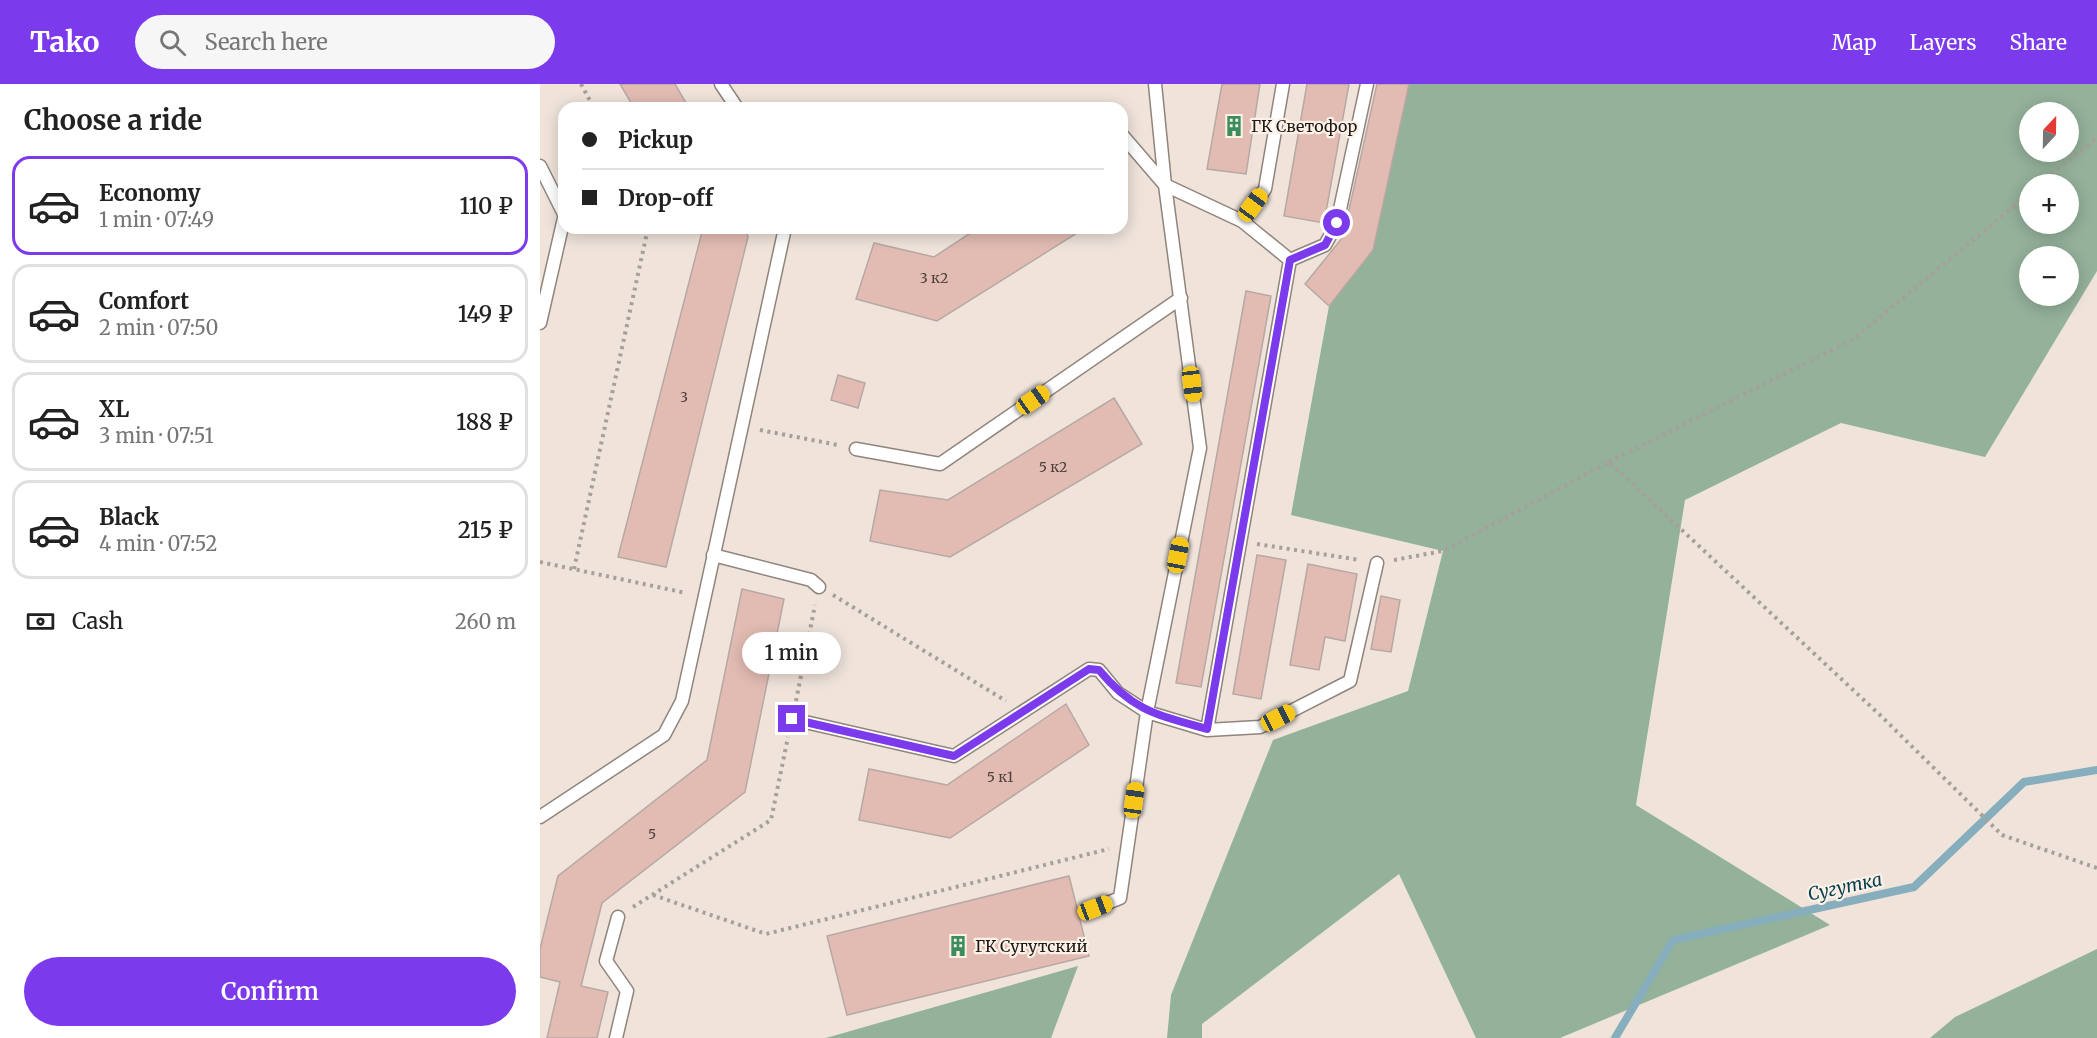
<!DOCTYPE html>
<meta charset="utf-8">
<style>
body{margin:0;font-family:Merriweather,serif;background:#f6f6f6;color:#222;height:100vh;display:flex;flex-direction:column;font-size:22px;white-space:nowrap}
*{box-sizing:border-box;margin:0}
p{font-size:20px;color:#767676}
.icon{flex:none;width:33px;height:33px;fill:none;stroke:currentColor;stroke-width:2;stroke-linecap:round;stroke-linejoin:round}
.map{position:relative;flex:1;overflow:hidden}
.drawer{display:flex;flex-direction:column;background:#fff;width:540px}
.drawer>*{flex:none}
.guide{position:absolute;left:18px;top:18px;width:570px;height:132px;border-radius:18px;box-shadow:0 3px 15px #0003;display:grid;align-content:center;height:132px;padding:0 24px;background:#fff}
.needle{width:39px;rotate:22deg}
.controls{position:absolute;left:1479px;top:18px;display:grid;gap:12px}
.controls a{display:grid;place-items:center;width:60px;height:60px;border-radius:50%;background:#fff;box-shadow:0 3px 15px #0003;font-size:30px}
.end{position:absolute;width:27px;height:27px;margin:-14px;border:8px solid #7c3aed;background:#fff;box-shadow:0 0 0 3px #fff}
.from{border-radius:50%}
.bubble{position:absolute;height:42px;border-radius:21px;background:#fff;box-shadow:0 3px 15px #0003;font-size:20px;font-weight:600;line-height:42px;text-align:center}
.car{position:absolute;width:18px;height:36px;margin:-18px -9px;border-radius:8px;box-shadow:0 0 4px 2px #0007;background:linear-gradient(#f5c518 24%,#345 0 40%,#f5c518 0 76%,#345 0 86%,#f5c518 0)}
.guide b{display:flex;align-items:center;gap:21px;height:57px;font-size:22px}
.guide b+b{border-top:2px solid #e0e0e0}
.guide i{width:15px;height:15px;background:#222}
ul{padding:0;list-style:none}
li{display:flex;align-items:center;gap:18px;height:99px;margin:0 12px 9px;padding:0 12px;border:3px solid #e0e0e0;border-radius:18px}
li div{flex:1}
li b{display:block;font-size:22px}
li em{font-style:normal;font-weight:600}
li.active{border-color:#7c3aed}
li>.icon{width:54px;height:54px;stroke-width:1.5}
h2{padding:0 24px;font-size:27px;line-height:72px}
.pay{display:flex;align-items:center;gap:15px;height:66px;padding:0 24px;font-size:22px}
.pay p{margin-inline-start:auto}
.button{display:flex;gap:12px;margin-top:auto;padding:12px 24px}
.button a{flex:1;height:69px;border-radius:36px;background:#7c3aed;color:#fff;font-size:24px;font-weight:600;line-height:69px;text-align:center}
header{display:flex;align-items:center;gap:36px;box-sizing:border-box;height:84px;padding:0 30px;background:#7c3aed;color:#fff}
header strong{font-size:28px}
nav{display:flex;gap:33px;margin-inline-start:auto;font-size:21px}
.search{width:420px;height:54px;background:#f6f6f6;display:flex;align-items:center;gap:15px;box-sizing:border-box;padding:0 21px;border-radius:33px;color:#767676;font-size:22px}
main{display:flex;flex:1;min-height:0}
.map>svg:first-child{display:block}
</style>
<header>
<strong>Tako</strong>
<div class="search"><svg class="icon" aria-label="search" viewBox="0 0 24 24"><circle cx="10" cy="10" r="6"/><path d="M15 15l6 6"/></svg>Search here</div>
<nav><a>Map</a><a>Layers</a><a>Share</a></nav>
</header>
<main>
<section class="drawer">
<h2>Choose a ride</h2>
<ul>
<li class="active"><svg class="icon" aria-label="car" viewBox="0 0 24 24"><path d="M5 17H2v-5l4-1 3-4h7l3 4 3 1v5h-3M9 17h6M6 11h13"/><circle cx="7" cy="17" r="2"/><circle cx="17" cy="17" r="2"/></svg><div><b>Economy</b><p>1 min · 07:49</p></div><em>110 ₽</em></li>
<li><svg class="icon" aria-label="car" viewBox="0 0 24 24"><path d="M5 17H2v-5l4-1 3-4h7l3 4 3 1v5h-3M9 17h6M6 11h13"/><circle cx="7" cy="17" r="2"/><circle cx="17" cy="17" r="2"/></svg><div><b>Comfort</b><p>2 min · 07:50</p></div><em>149 ₽</em></li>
<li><svg class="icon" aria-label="car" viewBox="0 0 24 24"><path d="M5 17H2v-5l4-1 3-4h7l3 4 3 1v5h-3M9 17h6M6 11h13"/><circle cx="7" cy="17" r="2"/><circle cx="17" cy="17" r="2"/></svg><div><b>XL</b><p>3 min · 07:51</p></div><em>188 ₽</em></li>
<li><svg class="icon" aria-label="car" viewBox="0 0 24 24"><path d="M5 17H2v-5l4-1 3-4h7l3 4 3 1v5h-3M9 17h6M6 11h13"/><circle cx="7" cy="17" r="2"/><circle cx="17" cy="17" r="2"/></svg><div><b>Black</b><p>4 min · 07:52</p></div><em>215 ₽</em></li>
</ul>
<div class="pay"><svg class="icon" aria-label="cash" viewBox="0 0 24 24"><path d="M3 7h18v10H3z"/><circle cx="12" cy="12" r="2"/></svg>Cash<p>260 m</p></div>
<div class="button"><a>Confirm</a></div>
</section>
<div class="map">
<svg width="1557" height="954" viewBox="0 0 1557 954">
<rect width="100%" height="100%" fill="#efe3da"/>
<path fill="#94b19a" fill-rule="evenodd" d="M 869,0 L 1557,0 L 1557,187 L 1445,373 L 1301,339 L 1145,416 L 1096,721 L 1290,841 L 1020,954 L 936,954 L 859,790 L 662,940 L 662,954 L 627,954 L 631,911 L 733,656 L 868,607 L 903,467 L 751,431 L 789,222 L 833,166 ZM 1490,28 L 1528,28 L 1528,68 L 1490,68 ZM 1490,100 L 1528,100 L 1528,140 L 1490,140 ZM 1490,172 L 1528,172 L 1528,212 L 1490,212 Z
M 1557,865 L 1557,954 L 1390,954 L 1415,933 Z
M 538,882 L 511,954 L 286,954 Z"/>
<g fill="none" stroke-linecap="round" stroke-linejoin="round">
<path stroke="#87aebc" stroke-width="8" d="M 1075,954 L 1133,856 L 1374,803 L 1484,698 L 1557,686"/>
</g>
<path fill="#e2bcb3" stroke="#b7a8a4" stroke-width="1.5" d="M 80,0 L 135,0 L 149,24 L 94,24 Z
M 682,0 L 720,0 L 706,90 L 667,85 Z
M 767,0 L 809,0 L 784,139 L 744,132 Z
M 837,0 L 869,0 L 833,166 L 789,222 L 765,200 L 803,153 Z
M 163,144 L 206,144 L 208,153 L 126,483 L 78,473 Z
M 438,144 L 545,144 L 397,237 L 316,215 L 334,159 L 394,173 Z
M 706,207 L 731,212 L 661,603 L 636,599 Z
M 298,291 L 325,299 L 318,324 L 291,316 Z
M 574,314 L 602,360 L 410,473 L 330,457 L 340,406 L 408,416 Z
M 717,471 L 746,476 L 721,615 L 693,610 Z
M 768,480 L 817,490 L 805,557 L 785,553 L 779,586 L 750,581 Z
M 202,505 L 244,515 L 205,708 L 62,819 L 41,902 L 68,908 L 57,954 L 7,954 L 20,898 L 0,893 L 0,865 L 18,792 L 167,676 Z
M 841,512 L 860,516 L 851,568 L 831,565 Z
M 526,620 L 549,661 L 410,754 L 319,736 L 329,685 L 407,701 Z
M 529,792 L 549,872 L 307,931 L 287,852 Z"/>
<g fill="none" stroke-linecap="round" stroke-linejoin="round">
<defs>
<path id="lane" d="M 181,0 L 197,24
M 582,51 L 625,101 L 702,137 L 750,176 L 667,646
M 0,82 L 24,130
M 702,137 L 725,105 L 743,0
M 750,176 L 785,161 L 797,139 L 827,0
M 0,239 L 24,134
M 316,365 L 400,380 L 641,214
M 173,471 L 271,496 L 279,503
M 252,635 L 414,672 L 549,585 L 559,586 L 578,609 L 607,628 L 667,646 L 720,643 L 810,597 L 837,479
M 0,733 L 124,651 L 142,617 L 245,144
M 555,824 L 580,814 L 607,628 L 660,364 L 625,101 L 615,0
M 76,954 L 87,907 L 66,877 L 78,833"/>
</defs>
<use href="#lane" stroke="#90847c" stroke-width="15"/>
<path stroke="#a99f98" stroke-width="4" stroke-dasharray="3 4.5" stroke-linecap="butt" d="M 41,0 L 54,24
M 1500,100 L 1557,54
M 220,346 L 298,361
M 1069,378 L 1312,256 L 1490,109
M 717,460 L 820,476
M 854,476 L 903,467 L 1069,378 L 1341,632 L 1462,751 L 1557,784
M 0,478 L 146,509
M 34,485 L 108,144
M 293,511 L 466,617
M 256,617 L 275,521
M 113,811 L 226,850 L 569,765
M 93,823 L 231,736 L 248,653"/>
<use href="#lane" stroke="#fff" stroke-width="12"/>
</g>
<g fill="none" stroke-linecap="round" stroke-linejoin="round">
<path stroke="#7c3aed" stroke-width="8" d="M 252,635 L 414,672 L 549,585 L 559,586 C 593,627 617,631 667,645 L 750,176 L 785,161 L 797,139"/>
</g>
<defs>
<symbol id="building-bare" viewBox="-9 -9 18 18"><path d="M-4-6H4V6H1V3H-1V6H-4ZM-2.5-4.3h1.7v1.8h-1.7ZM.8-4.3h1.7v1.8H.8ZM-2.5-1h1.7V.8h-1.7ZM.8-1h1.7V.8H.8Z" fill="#3b8d5e" stroke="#fdf0e7" stroke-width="2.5" paint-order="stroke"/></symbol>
</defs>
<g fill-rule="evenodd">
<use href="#building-bare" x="679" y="27" width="30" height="30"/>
<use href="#building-bare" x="403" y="847" width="30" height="30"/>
</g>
<g text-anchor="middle" stroke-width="4.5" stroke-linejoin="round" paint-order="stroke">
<g font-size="14" fill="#4e423d">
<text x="394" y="199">3 к2</text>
<text x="144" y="318">3</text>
<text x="513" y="388">5 к2</text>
<text x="460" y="698">5 к1</text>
<text x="112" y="755">5</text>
</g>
<g font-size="16" fill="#1d1916" stroke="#fdf0e7" text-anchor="start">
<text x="711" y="48">ГК Светофор</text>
<text x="435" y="868">ГК Сугутский</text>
</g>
<g font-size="18" font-style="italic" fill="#074151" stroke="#fdf0e7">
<text transform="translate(1305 803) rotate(-12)" y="6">Сугутка</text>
</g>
</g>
</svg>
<div class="controls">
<a><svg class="needle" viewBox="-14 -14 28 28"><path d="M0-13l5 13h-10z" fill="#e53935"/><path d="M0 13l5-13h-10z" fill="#767676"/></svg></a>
<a>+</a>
<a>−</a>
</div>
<i class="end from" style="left:797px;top:139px"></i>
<i class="end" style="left:252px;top:635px"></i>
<div class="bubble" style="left:202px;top:548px;width:99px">1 min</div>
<i class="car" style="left:713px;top:121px;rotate:36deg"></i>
<i class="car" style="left:652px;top:300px;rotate:173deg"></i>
<i class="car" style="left:493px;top:316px;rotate:55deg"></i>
<i class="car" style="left:638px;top:471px;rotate:11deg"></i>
<i class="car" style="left:738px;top:634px;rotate:63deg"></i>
<i class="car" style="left:594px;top:716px;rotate:8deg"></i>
<i class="car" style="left:555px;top:824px;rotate:69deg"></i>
<div class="guide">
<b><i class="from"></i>Pickup</b>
<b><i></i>Drop-off</b>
</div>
</div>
</main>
